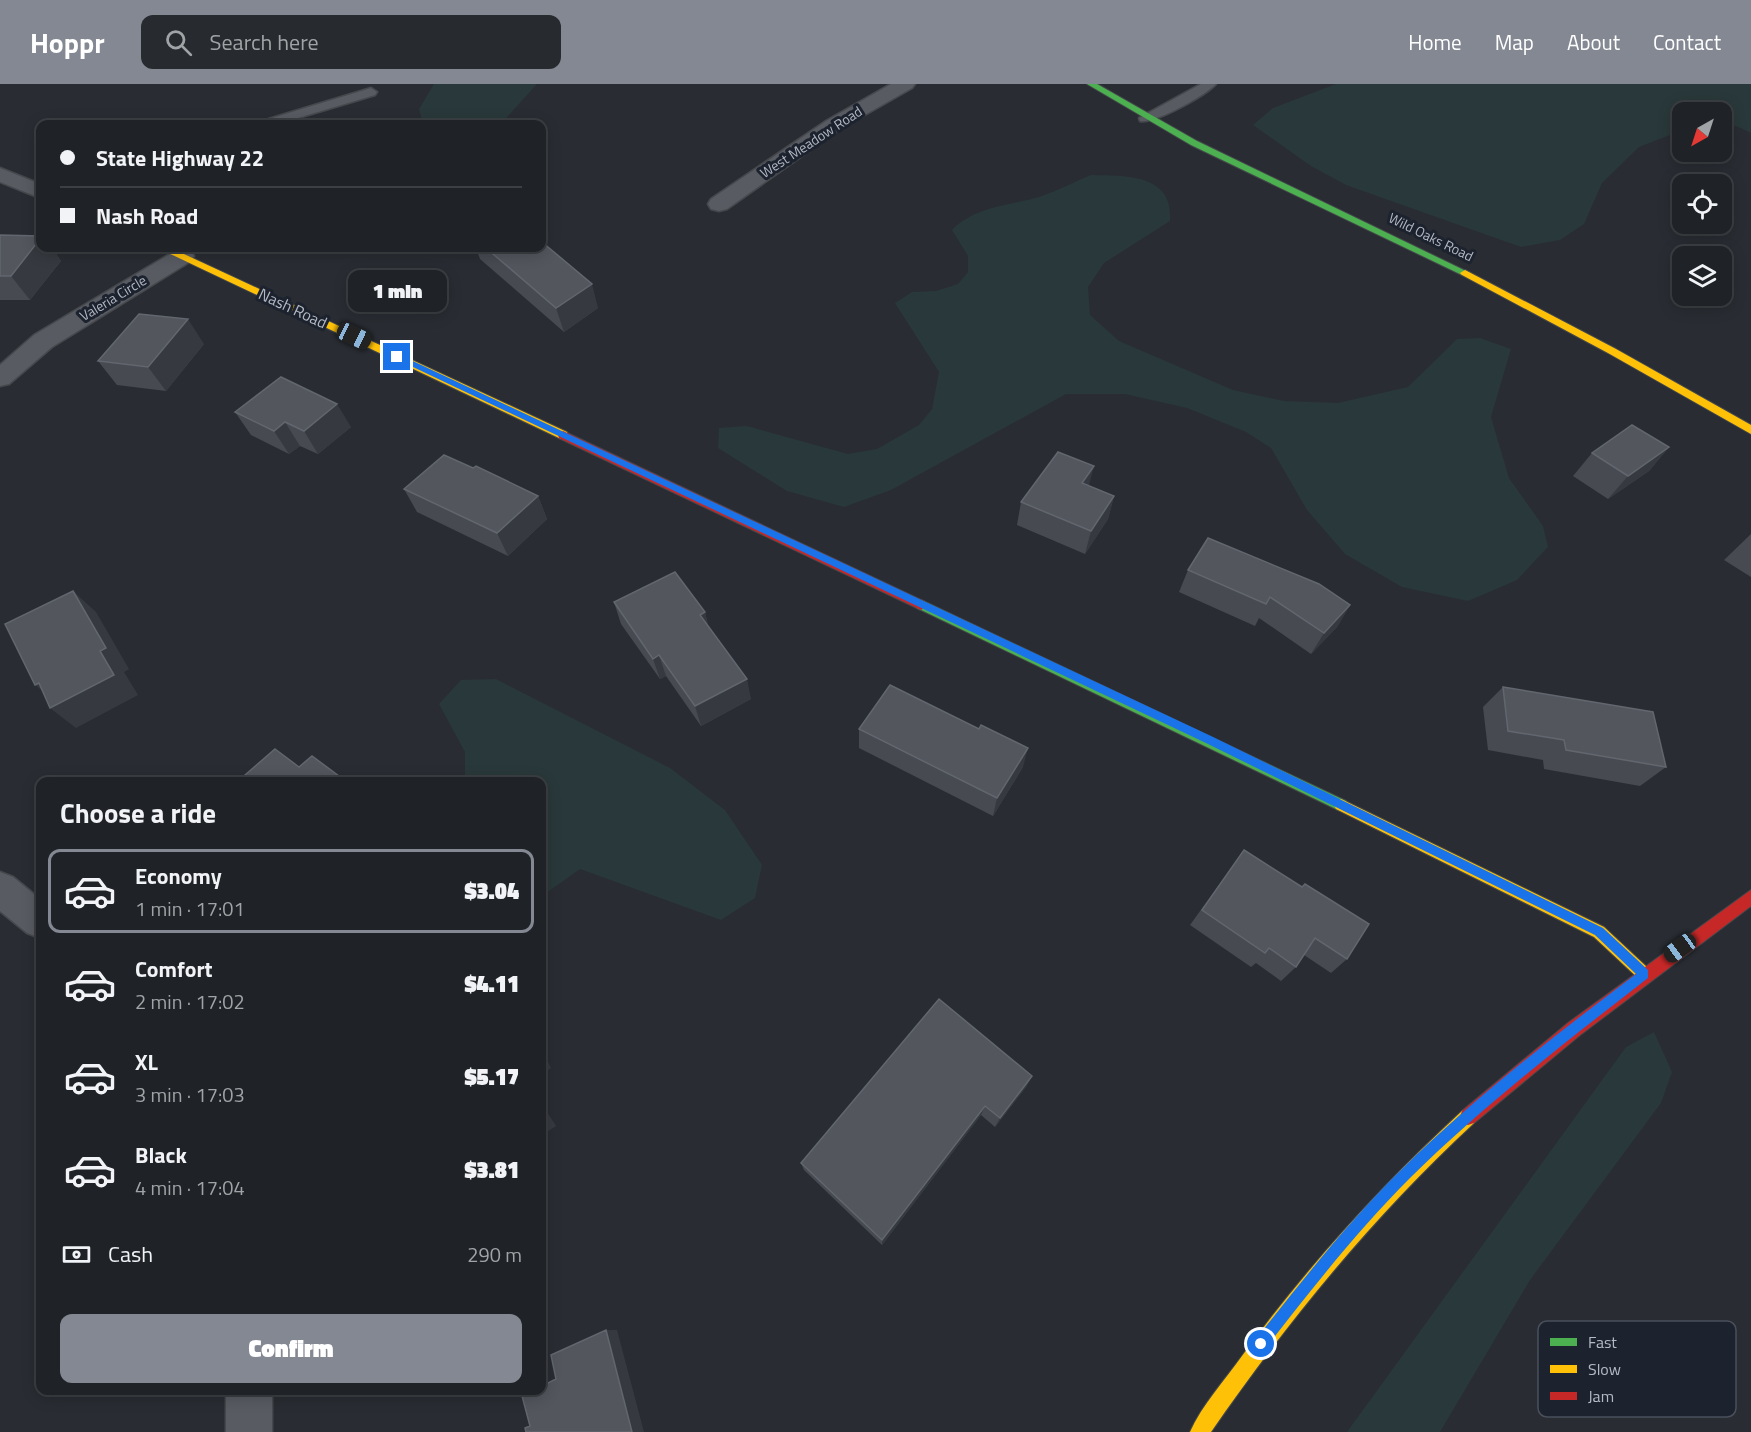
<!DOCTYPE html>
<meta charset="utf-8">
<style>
body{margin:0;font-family:"Titillium Web",sans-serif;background:#272a2e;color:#f1f3f6;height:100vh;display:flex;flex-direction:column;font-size:22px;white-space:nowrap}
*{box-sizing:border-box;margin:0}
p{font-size:20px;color:#a1a4a7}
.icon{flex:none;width:33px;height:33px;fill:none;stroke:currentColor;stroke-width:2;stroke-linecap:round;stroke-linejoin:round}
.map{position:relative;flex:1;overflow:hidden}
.side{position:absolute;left:36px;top:693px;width:510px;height:618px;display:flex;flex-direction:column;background:#1f2226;border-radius:12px;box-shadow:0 3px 15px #0003,0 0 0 2px #3c3f43}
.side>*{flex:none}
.hud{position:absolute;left:36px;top:36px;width:510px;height:132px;border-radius:12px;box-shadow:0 3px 15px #0003,0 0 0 2px #3c3f43;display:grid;align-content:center;height:132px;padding:0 24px;background:#1f2226}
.needle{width:39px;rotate:219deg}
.buttons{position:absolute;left:1672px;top:18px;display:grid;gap:12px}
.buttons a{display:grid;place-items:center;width:60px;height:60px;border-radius:12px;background:#1f2226;box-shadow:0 3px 15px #0003,0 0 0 2px #3c3f43;font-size:30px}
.end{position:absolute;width:27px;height:27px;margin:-14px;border:8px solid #1a73e8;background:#fff;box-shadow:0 0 0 3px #fff}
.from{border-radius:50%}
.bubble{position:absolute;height:42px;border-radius:12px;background:#1f2226;box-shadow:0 3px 15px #0003,0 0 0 2px #3c3f43;font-size:20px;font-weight:800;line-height:42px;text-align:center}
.car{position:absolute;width:18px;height:36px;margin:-18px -9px;border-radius:8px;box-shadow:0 0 4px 2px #0007;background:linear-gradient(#222 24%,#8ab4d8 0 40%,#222 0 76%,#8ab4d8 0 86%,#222 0)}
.hud b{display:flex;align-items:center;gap:21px;height:57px;font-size:22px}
.hud b+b{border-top:2px solid #3c3f43}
.hud i{width:15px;height:15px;background:#f1f3f6}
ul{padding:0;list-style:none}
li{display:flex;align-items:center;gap:18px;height:84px;margin:0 12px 9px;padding:0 12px;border:3px solid transparent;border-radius:12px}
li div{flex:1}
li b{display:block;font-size:22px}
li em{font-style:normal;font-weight:800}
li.on{border-color:#838892}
li>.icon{width:54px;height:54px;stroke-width:1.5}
h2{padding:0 24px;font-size:27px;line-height:72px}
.pay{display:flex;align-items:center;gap:15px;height:66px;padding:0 24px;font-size:22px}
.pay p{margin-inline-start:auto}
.button{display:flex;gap:12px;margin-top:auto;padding:12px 24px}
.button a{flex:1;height:69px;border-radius:12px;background:#838892;color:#fff;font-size:24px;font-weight:800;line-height:69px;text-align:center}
header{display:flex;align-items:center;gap:36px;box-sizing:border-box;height:84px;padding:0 30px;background:#838892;color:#fff}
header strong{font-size:28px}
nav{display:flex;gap:33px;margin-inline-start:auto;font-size:21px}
.search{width:420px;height:54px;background:#272a2e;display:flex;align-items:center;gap:15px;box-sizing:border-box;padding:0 21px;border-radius:12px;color:#a1a4a7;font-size:22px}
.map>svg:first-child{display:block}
</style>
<header>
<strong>Hoppr</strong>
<div class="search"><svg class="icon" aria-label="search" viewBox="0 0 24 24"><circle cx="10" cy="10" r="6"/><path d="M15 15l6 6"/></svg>Search here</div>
<nav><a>Home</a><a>Map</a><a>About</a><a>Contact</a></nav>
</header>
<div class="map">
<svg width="1751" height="1348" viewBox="0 0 1751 1348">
<rect width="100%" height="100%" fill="#292d33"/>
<path fill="#29383a" d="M 434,0 L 537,0 L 501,40 L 423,40 L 419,25 Z
M 1336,0 L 1751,0 L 1751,49 L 1736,42 L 1722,42 L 1722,28 L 1683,28 L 1683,46 L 1639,63 L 1602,99 L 1584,140 L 1560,156 L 1521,163 L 1346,101 L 1311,82 L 1253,41 L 1273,24 Z
M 1091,91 C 1124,92 1174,89 1170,137 L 1104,179 L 1088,203 L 1090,231 L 1119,257 L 1233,306 L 1284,317 L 1338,319 L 1408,303 L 1457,255 L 1480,254 L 1511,265 L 1491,333 L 1509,394 L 1543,442 L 1548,463 L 1517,496 L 1468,517 L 1402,503 L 1345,470 L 1307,426 L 1271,364 L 1246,348 L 1187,324 L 1125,310 L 1066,310 L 891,406 L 844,423 L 787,407 L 718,364 L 719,344 L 747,342 L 848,370 L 877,365 L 919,341 L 932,325 L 939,288 L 895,219 L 912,208 L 936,207 L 958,200 L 968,188 L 968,172 L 952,146 C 976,122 1008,122 1039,113 C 1057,107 1074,98 1091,91 Z
M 496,595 L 670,684 L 725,726 L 762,781 L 755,814 L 721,836 L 580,785 L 542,812 L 542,698 L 465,697 L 465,668 L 439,620 L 461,596 Z
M 1654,948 L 1672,988 L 1661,1019 L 1530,1196 L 1440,1348 L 1347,1348 L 1626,963 Z"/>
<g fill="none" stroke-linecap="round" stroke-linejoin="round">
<defs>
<path id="lane" d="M 1201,0 L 1216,0 C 1206,11 1155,40 1140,37 L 1139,34 Z
M 371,4 L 377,8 L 375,11 L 278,40 L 261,40 L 262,37 Z"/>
<path id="street" d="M 891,0 L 915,0 L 912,4 L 840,45 L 727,125 L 719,127 L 711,125 L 708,120 L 711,115 L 826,37 Z
M 0,84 L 40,100 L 40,114 L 0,98 Z
M 183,165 L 191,167 L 194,172 L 191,177 L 52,263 L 9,300 L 0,302 L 0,281 L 34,251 L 175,167 Z
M 0,788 L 13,793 L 40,815 L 40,854 L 27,849 L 0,827 Z
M 226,1306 L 272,1306 L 272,1348 L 226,1348 Z"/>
<path id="fast" d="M 1087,0 L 1097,0 L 1197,57 L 1470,189 L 1462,191 L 1191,61 Z
M 921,516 L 1346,717 L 1348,721 L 1346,725 L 1341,727 L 1336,725 L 917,524 L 915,521 Z"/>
<path id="slow" d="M 161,164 L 171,164 L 567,348 L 568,351 L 563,355 L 559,354 L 162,166 Z
M 1465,186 L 1616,265 L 1751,341 L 1751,350 L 1608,269 L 1462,191 L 1460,189 Z
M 1341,715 L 1604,843 L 1649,885 L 1652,890 L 1649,895 L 1644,897 L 1639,895 L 1594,853 L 1336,725 L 1334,721 L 1336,717 Z
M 1468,1025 L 1474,1027 L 1476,1033 L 1474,1039 C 1374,1132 1289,1235 1211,1348 L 1190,1348 C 1202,1321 1225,1296 1242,1272 C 1307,1183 1381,1102 1462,1027 Z"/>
<path id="jam" d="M 563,347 L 925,518 L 927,521 L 921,526 L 917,524 L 559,354 L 558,351 Z
M 1751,806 L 1751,822 L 1580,951 L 1474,1039 L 1468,1041 L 1462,1039 L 1460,1033 L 1462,1027 L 1568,939 Z"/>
</defs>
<use href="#lane" stroke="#45484c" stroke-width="3"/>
<use href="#street" stroke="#45484c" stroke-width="3"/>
<use href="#fast" stroke="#45484c" stroke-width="2"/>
<use href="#slow" stroke="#45484c" stroke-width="2"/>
<use href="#jam" stroke="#45484c" stroke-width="2"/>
<use href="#lane" fill="#585b62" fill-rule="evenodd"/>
<use href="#street" fill="#585b62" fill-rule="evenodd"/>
<use href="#fast" fill="#4caf50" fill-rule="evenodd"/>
<use href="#slow" fill="#ffc107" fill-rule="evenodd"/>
<use href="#jam" fill="#c62828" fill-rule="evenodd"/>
</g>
<path fill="#474a51" d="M 0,151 L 40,164 L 52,164 L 61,177 L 30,216 L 0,216 Z
M 476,164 L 542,164 L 598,224 L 564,248 L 480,175 Z
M 204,260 L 166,307 L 117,301 L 98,277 Z
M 235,328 L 351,343 L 318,370 L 300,362 L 289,370 L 251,351 Z
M 1669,363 L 1649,387 L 1608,415 L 1573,392 L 1592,369 Z
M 473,384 L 538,412 L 547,435 L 508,472 L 417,428 L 404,405 Z
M 1089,402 L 1114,412 L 1108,435 L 1085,470 L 1017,441 L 1021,418 Z
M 1751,450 L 1751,493 L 1724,476 Z
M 1188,486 L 1350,521 L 1337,543 L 1311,570 L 1259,534 L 1255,542 L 1179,508 Z
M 614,518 L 705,528 L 708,542 L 751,615 L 701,642 L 666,592 L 660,595 L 621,540 Z
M 1503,603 L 1666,683 L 1640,702 L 1544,685 L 1543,676 L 1488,666 L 1483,623 Z
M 859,645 L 1023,683 L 993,732 L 859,664 Z
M 1244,766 L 1347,875 L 1331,889 L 1304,871 L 1296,883 L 1281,897 L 1256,879 L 1251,883 L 1190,841 Z
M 1032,992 L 1026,1003 L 995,1043 L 981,1031 L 882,1161 L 804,1086 L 801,1079 Z"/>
<path fill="#363a40" d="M 40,155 L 40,164 L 52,164 L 61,177 L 30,216 L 11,192 Z
M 592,200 L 598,224 L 564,248 L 556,224 Z
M 188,235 L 204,260 L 166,307 L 148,283 Z
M 337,320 L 351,343 L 318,370 L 304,347 Z
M 285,338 L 300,362 L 289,370 L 274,347 Z
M 1669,363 L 1649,387 L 1608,415 L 1628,392 Z
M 1094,382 L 1088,405 L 1082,399 Z
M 538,412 L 547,435 L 508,472 L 497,449 Z
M 1114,412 L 1108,435 L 1085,470 L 1091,447 Z
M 73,507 L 96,528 L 129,585 L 124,588 L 138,611 L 76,644 L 50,624 L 59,620 L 35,601 L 100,567 Z
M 1350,521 L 1337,543 L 1311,570 L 1324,549 Z
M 705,528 L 710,550 L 700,531 Z
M 659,571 L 666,592 L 660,595 L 653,575 Z
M 747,595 L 751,615 L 701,642 L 695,622 Z
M 1028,664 L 1023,683 L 993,732 L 997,714 Z
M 542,966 L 551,984 L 542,990 Z
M 1032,992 L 1026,1003 L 995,1043 L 1000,1034 Z
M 542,1020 L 556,1042 L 542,1051 Z
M 985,1022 L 981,1031 L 882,1161 L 882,1156 Z
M 606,1246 L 617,1246 L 644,1348 L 632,1348 Z"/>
<path fill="#53565d" stroke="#62666e" stroke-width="1.5" d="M 0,151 L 40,152 L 40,155 L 11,192 L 0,192 Z
M 542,158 L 592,200 L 556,224 L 486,164 L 542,164 Z
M 139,230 L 188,235 L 148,283 L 98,277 Z
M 281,293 L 337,320 L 304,347 L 285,338 L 274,347 L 235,328 Z
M 1632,341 L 1669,363 L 1628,392 L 1592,369 Z
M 1058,368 L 1094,382 L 1082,399 L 1114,412 L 1091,447 L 1021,418 Z
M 444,371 L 473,384 L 476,382 L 538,412 L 497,449 L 404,405 Z
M 1208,454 L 1319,500 L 1350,521 L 1324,549 L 1270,513 L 1266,520 L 1188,486 Z
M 675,488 L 705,528 L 700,531 L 747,595 L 695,622 L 659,571 L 653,575 L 614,518 Z
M 73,507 L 106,564 L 100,567 L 114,591 L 50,624 L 39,599 L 35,601 L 5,540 Z
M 890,601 L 979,645 L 981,641 L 1028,664 L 997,714 L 859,645 Z
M 1503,603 L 1653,628 L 1666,683 L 1566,666 L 1564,656 L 1508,647 Z
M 275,665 L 299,683 L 312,672 L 347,698 L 237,698 Z
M 1244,766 L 1302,803 L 1305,800 L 1369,840 L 1347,875 L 1315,854 L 1296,883 L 1269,864 L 1265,869 L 1202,826 Z
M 939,915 L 1032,992 L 1000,1034 L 985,1022 L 882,1156 L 801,1079 Z
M 606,1246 L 632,1348 L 526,1348 L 525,1344 L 530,1342 L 522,1312 L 533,1306 L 542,1306 L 542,1302 L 556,1295 L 551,1271 Z"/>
<path fill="#1a73e8" d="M 394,271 L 400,271 L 1213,653 L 1603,844 L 1648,886 L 1648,894 C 1567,957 1484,1021 1410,1094 C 1357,1147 1311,1206 1265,1265 L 1261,1267 L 1256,1265 L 1254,1260 L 1256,1255 C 1302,1197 1348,1138 1401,1086 C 1474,1014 1555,951 1636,890 L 1595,851 L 1206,659 L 394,274 Z"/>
<g text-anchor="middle" stroke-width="6" stroke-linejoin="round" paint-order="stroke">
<g font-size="14" fill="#b3b9c5" stroke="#1d232e">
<text transform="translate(811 58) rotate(-33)" y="5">West Meadow Road</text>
<text transform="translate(1431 153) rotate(26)" y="5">Wild Oaks Road</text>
<text transform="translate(113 214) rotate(-31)" y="5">Valeria Circle</text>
</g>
<g font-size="16" fill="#b3b9c5" stroke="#1d232e">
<text transform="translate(293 224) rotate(25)" y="6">Nash Road</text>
</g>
</g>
<rect x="1538" y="1237" width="198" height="96" rx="9" fill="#1d232e" stroke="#4a505b" stroke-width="1.5"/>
<rect x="1550" y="1254" width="27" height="8" fill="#4caf50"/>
<rect x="1550" y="1281" width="27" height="8" fill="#ffc107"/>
<rect x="1550" y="1308" width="27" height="8" fill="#c62828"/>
<g font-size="16" fill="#b3b9c5">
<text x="1588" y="1264">Fast</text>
<text x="1588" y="1291">Slow</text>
<text x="1588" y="1318">Jam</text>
</g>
</svg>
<div class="buttons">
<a><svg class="needle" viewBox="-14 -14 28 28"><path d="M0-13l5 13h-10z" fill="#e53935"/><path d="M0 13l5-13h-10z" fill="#a1a4a7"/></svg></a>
<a><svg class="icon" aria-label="locate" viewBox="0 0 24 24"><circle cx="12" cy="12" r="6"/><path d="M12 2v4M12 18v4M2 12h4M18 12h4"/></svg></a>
<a><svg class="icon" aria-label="layers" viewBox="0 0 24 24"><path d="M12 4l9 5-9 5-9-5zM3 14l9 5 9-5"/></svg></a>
</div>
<i class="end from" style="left:1261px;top:1260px"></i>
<i class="end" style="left:397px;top:273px"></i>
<div class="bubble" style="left:348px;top:186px;width:99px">1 min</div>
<i class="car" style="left:354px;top:252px;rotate:115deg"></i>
<i class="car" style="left:1680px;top:864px;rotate:234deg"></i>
<div class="hud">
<b><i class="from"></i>State Highway 22</b>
<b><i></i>Nash Road</b>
</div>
<section class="side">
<h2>Choose a ride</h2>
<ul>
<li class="on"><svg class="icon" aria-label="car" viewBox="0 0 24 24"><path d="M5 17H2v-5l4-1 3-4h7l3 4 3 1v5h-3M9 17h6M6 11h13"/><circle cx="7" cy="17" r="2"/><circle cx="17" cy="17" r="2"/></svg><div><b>Economy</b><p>1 min · 17:01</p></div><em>$3.04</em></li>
<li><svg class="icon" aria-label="car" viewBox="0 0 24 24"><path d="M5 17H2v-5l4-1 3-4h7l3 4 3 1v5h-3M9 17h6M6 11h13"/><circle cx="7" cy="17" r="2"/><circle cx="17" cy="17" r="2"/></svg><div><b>Comfort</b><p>2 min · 17:02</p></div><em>$4.11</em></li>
<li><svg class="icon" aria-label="car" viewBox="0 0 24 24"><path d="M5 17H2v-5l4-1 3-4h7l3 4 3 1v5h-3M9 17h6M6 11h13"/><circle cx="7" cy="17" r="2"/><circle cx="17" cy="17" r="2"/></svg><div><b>XL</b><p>3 min · 17:03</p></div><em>$5.17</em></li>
<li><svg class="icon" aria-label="car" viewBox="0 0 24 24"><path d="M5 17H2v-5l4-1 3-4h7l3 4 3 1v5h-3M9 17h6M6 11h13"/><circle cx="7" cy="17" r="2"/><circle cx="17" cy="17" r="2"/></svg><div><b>Black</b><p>4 min · 17:04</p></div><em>$3.81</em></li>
</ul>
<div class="pay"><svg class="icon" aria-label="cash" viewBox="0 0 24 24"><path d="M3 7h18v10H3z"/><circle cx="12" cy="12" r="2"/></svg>Cash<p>290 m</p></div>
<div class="button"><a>Confirm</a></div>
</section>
</div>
